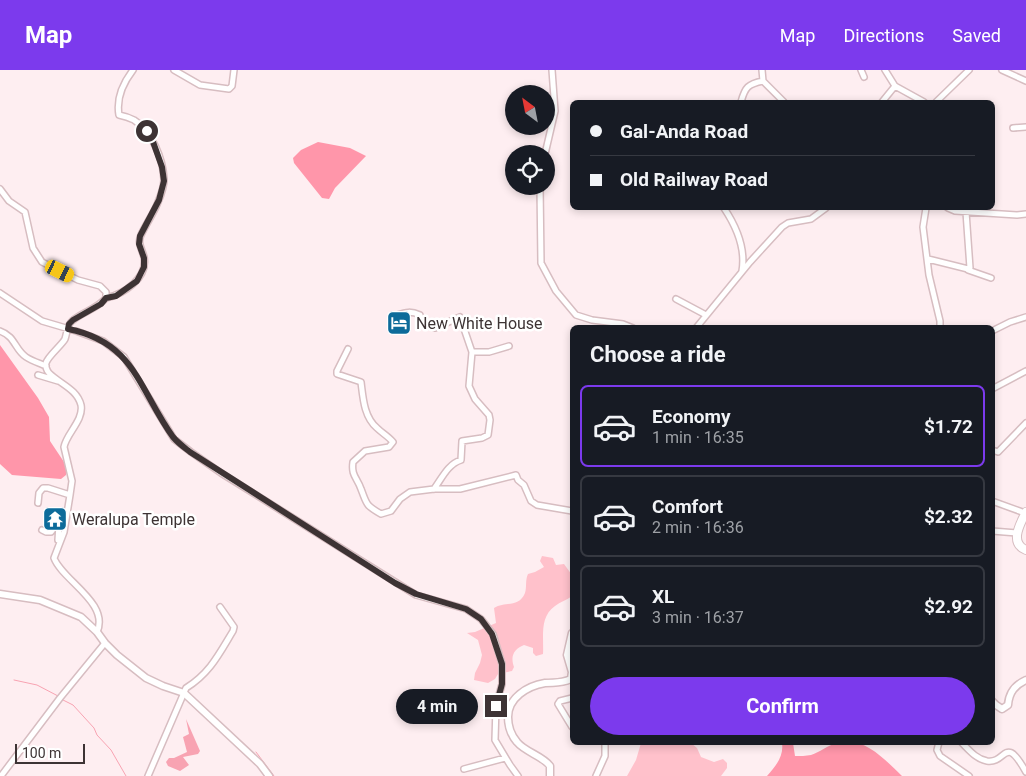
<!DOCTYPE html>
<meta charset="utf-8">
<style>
body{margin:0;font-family:Roboto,sans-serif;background:#242831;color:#f1f3f6;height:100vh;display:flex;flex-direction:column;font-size:19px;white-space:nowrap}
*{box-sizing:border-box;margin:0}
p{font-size:16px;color:#9ea1a6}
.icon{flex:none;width:28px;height:28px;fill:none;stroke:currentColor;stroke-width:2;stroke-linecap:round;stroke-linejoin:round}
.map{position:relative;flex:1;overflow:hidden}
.details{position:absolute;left:570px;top:255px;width:425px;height:420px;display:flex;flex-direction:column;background:#171b24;border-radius:8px;box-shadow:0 2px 8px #0003}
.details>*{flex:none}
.top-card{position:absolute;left:570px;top:30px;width:425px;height:110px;border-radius:8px;box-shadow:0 2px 8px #0003;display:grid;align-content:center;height:110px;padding:0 20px;background:#171b24}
.needle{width:32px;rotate:328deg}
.fabs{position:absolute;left:505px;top:15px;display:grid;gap:10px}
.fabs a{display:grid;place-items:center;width:50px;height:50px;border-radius:50%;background:#171b24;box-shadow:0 2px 8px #0003;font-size:25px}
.scale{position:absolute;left:15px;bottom:12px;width:70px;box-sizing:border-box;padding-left:5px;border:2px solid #3d3334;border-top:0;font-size:14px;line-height:18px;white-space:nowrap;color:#3d3334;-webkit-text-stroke:4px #fff;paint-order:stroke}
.end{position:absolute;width:22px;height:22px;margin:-11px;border:6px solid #3d3334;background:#fff;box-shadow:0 0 0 2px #fff}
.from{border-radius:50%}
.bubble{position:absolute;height:35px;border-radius:18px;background:#171b24;box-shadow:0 2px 8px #0003;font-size:16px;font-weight:700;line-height:35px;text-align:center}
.car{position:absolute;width:15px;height:30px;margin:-15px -8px;border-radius:6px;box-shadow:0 0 4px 1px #0007;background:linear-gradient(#f5c518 24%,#345 0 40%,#f5c518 0 76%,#345 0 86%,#f5c518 0)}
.top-card b{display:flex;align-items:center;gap:18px;height:48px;font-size:19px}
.top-card b+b{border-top:1px solid #363941}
.top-card i{width:12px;height:12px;background:#f1f3f6}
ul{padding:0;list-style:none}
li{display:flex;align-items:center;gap:15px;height:82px;margin:0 10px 8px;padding:0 10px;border:2px solid #363941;border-radius:8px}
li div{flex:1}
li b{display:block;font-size:19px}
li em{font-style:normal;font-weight:700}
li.active{border-color:#7c3aed}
li>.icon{width:45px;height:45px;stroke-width:1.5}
h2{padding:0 20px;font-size:22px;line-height:60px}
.action{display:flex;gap:10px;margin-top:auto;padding:10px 20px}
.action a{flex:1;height:58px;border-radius:30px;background:#7c3aed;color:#fff;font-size:20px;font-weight:700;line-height:58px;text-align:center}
header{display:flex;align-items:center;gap:30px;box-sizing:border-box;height:70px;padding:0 25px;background:#7c3aed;color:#fff}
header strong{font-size:24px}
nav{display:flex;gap:28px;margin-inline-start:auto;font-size:18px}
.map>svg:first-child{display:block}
</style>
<header>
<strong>Map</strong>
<nav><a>Map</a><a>Directions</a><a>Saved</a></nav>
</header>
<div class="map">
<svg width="1026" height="706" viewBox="0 0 1026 706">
<rect width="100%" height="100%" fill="#feeef1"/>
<path fill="#ffc1cb" d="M 542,486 L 553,488 L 556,495 L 564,494 L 572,505 L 572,526 C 567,530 560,532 555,536 C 539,547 544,568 543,584 L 536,586 L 533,583 L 533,578 L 524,575 C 514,579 510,586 514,597 L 512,601 L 498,604 L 495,609 L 488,613 L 474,610 L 475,603 L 480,593 L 482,585 L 478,570 L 467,563 L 475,562 L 496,553 L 494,538 C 505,531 519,538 525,523 C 527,517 525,510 528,504 L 535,502 L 544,497 L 540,491 Z
M 641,673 L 691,673 L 697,678 L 701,687 L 714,692 L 723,689 L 727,693 L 727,698 L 721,706 L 627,706 L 636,690 Z"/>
<path fill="#ff96aa" d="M 318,72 L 350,78 L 366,86 L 335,118 L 329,129 L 322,128 L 294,93 L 293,88 L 301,80 Z
M 0,275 L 38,328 L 49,347 L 50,371 L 66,395 L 66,405 L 61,409 L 12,405 L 0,394 Z
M 782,673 L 793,673 L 795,686 C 800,686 806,686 811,685 C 820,682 827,676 836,673 C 864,665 884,689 902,706 L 767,706 C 776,696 784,686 782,673 Z"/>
<path fill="#f8a3b2" d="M 186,649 L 200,681 L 198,684 L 183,687 L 189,695 L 180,701 L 168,696 L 166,692 L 169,688 L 174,688 L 187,682 L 183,667 L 189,664 Z"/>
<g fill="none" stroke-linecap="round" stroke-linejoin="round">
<path stroke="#f8a3b2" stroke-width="1" d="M 14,610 L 37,615 L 58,626
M 63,630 L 73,635 L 94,658 L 97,665 L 111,680 L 126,706
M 256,682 L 274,706"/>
<defs>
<path id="minor" d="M 174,0 L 200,15 L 229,19 L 232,16 L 234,0
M 861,0 L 864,7
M 885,0 L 895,16 L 924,32
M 1002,0 L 1026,11
M 763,11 L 784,32
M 741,32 C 745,17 748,14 763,11 L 762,0
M 882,32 L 895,16
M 936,32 L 969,0
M 1013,58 L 1026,57
M 545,84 L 555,41 L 552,0
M 540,116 L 541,193 L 556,221 L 576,245 L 592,250 L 623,254 L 633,258
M 0,119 L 9,131 L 25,142 L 33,178 L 42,192 L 78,210 L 100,216 L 106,222 L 106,228 C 97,239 82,242 72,251 C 67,255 67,263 65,269 C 61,276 48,286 46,293 C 45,296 47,301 49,303 C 60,314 77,319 81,335 C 84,350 66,364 64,377 L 72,411 L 70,425 L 64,462 L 54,488 C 62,510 110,533 97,562
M 724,138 C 736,156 746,178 742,201
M 926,138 L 923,157 L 929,205 L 940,251 L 940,258
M 948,138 L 955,141 L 1017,145 L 1026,144
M 928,189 L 968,199 L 970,198 L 966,142
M 968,200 L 991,208
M 0,223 L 42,251 L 76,261 L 103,271 L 124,287 L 174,369 L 191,382 L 221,403 L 416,525 L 466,539 L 481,549 L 493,564 L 502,594 L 502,614 L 496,636 L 495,670 L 510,695 L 518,706
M 106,228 C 124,224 148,208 144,187 C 142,179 137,173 141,165 C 146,154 154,143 158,132 C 161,125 164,116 164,109 C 163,89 152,61 134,50 C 130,48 124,46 119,45 C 116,28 123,13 133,0
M 676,229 L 706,245
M 397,245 C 406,242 411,241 420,245 L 423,254 L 435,258 L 460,247 L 472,282
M 696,258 L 750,192 L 782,157 L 788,153 L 811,149 L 826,138
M 0,261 C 15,266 15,280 26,287 C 32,291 39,293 46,296
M 992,261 L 1010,252 L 1026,247
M 348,279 L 337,301 L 337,304 L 361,312 C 363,328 364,347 377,358 C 382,363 388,366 393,372 L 389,377 L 365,381 L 353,392 C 351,406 357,407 361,419 C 367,434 365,435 381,444 L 391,441 L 400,429 L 410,422 L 434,419 L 460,419 L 516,405 L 518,410 L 524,415 L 531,431 L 537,435 L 572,441
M 38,305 L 58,311
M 992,319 L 1026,301
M 992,380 L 998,382 L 1026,353
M 434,419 C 442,408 448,394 461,390 L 462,371 L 482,368 L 488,365 L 490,350 L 489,345 L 475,329 L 469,316 L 472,282 L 489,282 L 509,276
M 992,431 L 1025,443
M 38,433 L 39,423 L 43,418 L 48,418 L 70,425
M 42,460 L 46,462 L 51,462 L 57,454 L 59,455 L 58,470
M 992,461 L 1017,463
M 572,657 L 558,634 L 560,631 L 572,628
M 939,672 L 937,680 L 940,686 L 969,706
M 961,672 C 969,680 976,689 987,691 C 1007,694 1004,663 1026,702
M 464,699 L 505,688
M 1,706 L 60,628 L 105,573
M 148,706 L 186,618 C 210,603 219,584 233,561 L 234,557 L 220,537
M 596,706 L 605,686 L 605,672"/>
<path id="tertiary" d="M 0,524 L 40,530 L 81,547 L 97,562 L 105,573 L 117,585 L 146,608 L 163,616 L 184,623 L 260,694 L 269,706
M 992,631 L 996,635 L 1002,639 L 1008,635 C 1009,622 1015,615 1026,610
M 550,706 L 550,696 C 543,686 525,682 517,672 C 511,665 508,656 508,647 C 508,628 527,616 545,613 C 555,612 560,614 571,609 L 572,602 L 567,585 L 572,563"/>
<path id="primary" d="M 1026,442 C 1020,454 1009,473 1026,480"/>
</defs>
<use href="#minor" stroke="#d7bdc1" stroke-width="8"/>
<use href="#tertiary" stroke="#d7bdc1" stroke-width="9"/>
<use href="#primary" stroke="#d7bdc1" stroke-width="10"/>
<use href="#minor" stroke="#fff" stroke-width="5"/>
<use href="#tertiary" stroke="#fff" stroke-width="6"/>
<use href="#primary" stroke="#fff" stroke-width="8"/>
</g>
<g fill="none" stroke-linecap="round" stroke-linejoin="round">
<path stroke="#3d3334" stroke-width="6" d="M 147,61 L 152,69 L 162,97 L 164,111 L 159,130 L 140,166 L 139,174 L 144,188 L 144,197 L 137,211 L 116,226 L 106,228 L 101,234 L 73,250 L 69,254 L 68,259 C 135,272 139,320 173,367 C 178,373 185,378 190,382 L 395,513 L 416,524 L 466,539 L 481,549 L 492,564 L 502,594 L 502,614 L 496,636"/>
</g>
<defs>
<symbol id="hotel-square" viewBox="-11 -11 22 22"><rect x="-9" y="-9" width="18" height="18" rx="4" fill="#0d6b9a" stroke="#fff"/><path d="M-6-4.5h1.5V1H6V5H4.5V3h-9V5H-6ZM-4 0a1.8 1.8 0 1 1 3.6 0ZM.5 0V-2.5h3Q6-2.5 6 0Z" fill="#fff"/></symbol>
<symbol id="temple-square" viewBox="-11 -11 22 22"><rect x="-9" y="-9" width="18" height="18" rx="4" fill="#0d6b9a" stroke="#fff"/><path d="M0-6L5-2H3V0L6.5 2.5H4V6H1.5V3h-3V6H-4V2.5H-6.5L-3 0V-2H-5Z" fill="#fff"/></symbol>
</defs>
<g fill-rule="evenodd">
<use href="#hotel-square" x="385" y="239" width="28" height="28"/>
<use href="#temple-square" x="41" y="435" width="28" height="28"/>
</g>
<g text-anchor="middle" stroke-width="5" stroke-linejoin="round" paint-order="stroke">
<g font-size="16" fill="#3d3334" stroke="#fff" text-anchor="start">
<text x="416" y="259">New White House</text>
<text x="72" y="455">Weralupa Temple</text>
</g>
</g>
</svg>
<div class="fabs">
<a><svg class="needle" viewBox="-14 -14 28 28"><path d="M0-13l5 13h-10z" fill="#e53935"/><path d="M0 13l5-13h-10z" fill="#9ea1a6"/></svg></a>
<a><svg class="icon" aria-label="locate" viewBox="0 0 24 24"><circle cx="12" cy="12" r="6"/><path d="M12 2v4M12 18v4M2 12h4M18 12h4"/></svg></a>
</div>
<div class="scale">100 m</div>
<i class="end from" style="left:147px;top:61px"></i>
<i class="end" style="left:496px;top:636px"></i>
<div class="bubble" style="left:396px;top:619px;width:82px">4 min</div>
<i class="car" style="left:60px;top:201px;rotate:116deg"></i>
<div class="top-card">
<b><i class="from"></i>Gal-Anda Road</b>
<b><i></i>Old Railway Road</b>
</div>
<section class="details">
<h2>Choose a ride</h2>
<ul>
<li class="active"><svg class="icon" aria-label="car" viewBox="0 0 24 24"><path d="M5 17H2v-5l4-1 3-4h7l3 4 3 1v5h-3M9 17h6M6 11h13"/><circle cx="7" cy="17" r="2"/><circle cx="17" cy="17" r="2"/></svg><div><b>Economy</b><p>1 min · 16:35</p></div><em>$1.72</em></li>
<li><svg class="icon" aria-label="car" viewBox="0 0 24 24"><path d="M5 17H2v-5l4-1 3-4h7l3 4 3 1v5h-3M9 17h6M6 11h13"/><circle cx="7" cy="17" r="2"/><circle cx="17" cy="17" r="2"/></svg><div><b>Comfort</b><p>2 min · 16:36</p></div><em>$2.32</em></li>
<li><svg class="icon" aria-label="car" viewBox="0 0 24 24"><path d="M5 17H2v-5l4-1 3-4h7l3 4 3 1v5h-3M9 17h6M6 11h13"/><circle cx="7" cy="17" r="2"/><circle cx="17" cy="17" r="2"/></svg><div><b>XL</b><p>3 min · 16:37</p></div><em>$2.92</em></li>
</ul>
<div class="action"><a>Confirm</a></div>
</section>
</div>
